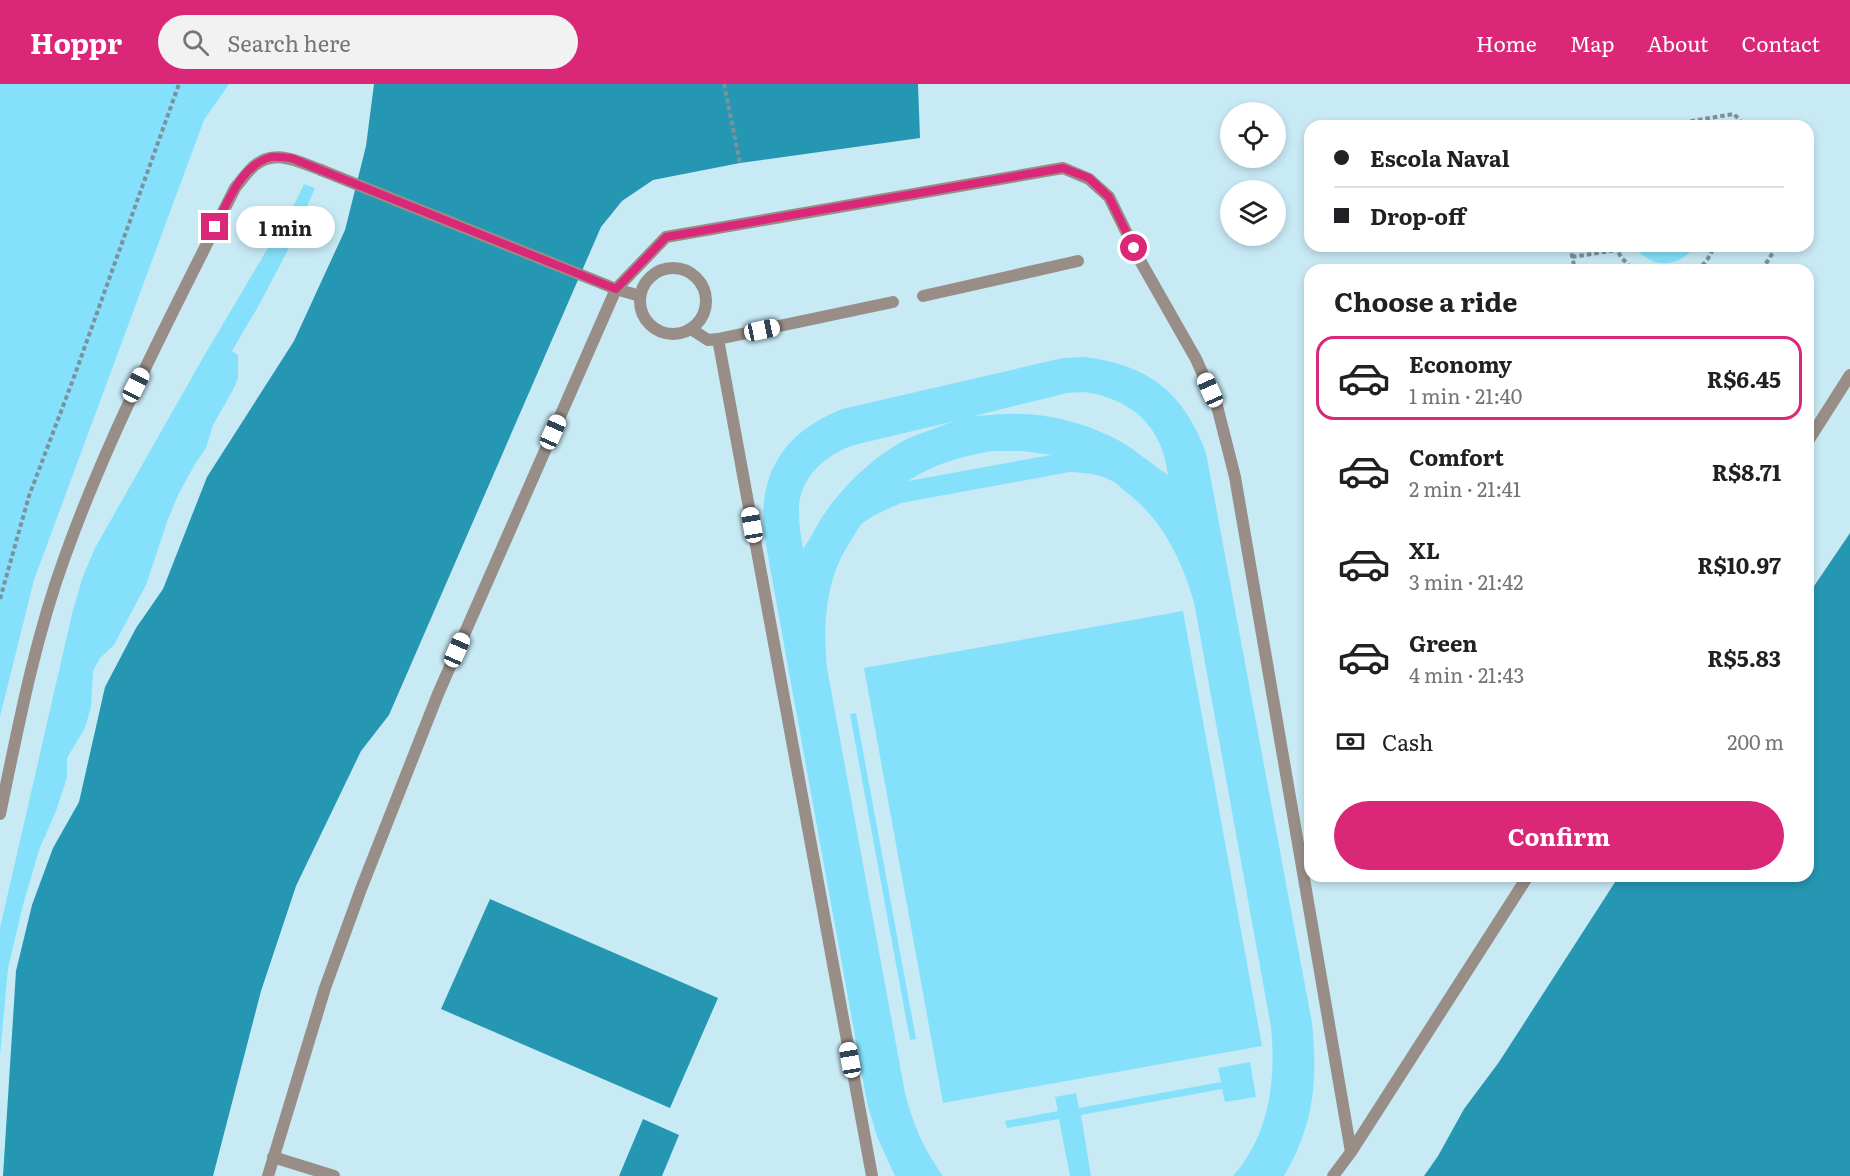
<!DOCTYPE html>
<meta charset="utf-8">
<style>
body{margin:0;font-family:Literata,serif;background:#f2f2f2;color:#202124;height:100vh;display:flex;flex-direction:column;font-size:22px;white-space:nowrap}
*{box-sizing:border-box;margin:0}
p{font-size:20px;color:#757577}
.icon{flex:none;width:33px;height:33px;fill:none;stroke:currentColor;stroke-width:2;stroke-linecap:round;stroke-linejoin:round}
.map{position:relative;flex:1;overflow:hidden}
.drawer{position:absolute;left:1304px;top:180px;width:510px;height:618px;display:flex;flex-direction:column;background:#fff;border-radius:18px;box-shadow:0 3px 9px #0003}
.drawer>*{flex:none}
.top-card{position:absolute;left:1304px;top:36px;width:510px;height:132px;border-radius:18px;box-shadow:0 3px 9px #0003;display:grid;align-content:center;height:132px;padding:0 30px;background:#fff}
.fabs{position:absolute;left:1220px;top:18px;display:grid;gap:12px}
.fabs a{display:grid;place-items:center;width:66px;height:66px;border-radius:50%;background:#fff;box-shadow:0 3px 9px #0003;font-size:30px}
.end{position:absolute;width:27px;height:27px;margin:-14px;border:8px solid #db2777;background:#fff;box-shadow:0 0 0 3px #fff}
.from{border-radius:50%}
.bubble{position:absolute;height:42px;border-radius:21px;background:#fff;box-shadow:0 3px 9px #0003;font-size:20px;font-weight:700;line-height:42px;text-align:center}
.car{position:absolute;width:18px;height:36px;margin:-18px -9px;border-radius:8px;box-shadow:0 0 4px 2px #0007;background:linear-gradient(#fff 24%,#345 0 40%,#fff 0 76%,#345 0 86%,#fff 0)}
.top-card b{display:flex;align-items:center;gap:21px;height:57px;font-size:22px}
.top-card b+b{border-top:2px solid #e0e0e0}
.top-card i{width:15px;height:15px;background:#202124}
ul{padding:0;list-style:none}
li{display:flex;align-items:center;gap:18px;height:84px;margin:0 12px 9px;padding:0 18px;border:3px solid transparent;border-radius:18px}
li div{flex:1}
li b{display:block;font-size:22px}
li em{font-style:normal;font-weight:700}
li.active{border-color:#db2777}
li>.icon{width:54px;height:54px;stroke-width:1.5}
h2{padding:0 30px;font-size:27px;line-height:72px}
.pay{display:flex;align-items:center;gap:15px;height:66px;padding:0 30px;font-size:22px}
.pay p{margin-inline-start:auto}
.button{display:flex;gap:12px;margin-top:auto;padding:12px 30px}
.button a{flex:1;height:69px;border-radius:36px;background:#db2777;color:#fff;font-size:24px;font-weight:700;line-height:69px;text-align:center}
header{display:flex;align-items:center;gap:36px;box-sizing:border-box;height:84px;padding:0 30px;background:#db2777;color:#fff}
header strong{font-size:28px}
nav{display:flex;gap:33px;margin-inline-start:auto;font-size:21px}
.search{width:420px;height:54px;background:#f2f2f2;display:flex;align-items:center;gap:15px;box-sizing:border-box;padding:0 21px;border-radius:33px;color:#757577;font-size:22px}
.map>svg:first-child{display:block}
</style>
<header>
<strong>Hoppr</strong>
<div class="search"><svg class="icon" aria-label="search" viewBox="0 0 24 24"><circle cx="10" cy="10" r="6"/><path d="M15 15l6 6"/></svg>Search here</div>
<nav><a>Home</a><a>Map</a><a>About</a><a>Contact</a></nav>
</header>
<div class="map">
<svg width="1850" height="1092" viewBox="0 0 1850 1092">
<rect width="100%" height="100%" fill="#c8eaf5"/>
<path fill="#85e1fb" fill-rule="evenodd" d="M 0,0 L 229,0 L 204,36 L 34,496 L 0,633 Z
M 304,100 L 315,104 L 290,162 L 259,221 L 232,267 L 238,271 L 238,294 L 233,306 L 213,341 L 206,364 L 195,380 L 179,409 L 168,435 L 146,501 L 114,561 L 100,574 L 93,587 L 91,623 L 85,644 L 67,674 L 67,694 L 56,727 L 39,766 L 23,821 L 8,884 L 0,972 L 0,844 L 72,530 L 83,492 L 95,464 L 204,272 L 297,115 Z
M 1633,162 L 1696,162 C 1676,185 1653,185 1633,162 Z
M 1085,273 C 1149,281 1184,309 1206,369 L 1312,939 C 1318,997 1314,1041 1284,1092 L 1233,1092 C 1270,1050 1276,996 1271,943 L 1194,518 C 1181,474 1162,435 1125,407 C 1120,403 1116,398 1110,396 C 1098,389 1083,389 1070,388 L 901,419 C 888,425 874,430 863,439 C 858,443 854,452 850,458 C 825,496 823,541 827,584 L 905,1009 C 914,1043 923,1063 943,1092 L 895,1092 L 877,1053 L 867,1018 L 764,450 C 758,387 785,348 842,325 L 1063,274 ZM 1084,308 C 1132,315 1162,342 1168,391 C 1148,378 1132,362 1110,352 C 1079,337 1040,328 1006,330 C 995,330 984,332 974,332 L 1067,309 ZM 955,337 C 939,343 923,348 907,355 C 876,371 848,397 827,426 C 818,438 812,453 803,465 C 801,453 799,441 799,428 C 798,395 824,371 854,361 ZM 992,367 L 1023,367 L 1051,371 L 908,397 C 934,380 962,372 992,367 Z
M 1183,527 L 1262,962 L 943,1019 L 864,584 Z
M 856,629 L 916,955 L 910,956 L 850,630 Z
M 1250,978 L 1256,1013 L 1225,1018 L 1222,1005 L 1081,1031 L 1091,1092 L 1070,1092 L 1059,1035 L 1007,1044 L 1005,1037 L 1058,1027 L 1055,1013 L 1076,1009 L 1079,1024 L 1221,998 L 1218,984 Z"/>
<path fill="#2697b3" d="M 374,0 L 918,0 L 920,54 L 740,79 L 653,96 L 622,117 L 601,143 L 389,631 L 361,667 L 296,802 L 261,907 L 213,1092 L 3,1092 L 16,887 L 32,821 L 53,764 L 79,718 L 105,603 L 136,544 L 163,505 L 207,393 L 294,257 L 345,146 L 366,62 Z
M 1850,449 L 1850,1092 L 1424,1092 L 1438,1072 L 1464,1025 L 1499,978 L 1619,792 L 1808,792 L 1808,511 Z
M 490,815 L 718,914 L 670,1024 L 441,925 Z
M 643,1035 L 679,1051 L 662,1092 L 619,1092 Z"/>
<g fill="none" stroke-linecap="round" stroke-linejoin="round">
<path stroke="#7b929a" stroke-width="4" stroke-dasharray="4.5 3" stroke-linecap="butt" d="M 724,0 L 740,79
M 1661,42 L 1734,30 L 1745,42
M 1570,162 L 1575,186
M 1615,162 L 1621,173 L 1633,186
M 1572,173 L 1617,166
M 1696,186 C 1705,181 1711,171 1714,162
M 1762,186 L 1777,162
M 0,515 L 29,412 L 74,293 L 179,0"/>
<path stroke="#998d87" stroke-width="12" d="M 321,86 L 616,205 L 640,212
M640 217a33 33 0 1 1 66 0a33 33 0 1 1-66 0Z
M 923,212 L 1078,177
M 691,245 L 708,256 L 718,255 L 893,218
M 718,255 L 872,1092
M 1808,357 L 1850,291
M 273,1073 L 334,1092
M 268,1092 L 325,904 L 361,805 L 438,610 L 616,205 L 666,153 L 1063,84 L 1089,95 L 1109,113 L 1142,180 L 1196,275 L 1217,322 L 1235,393 L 1351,1068
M 1333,1092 L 1351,1068 L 1528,792"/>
<path stroke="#998d87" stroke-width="12" d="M 0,730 C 18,644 34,558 64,475 C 110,346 174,226 235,104 C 241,97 247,88 254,82 C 275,64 299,78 321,86"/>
</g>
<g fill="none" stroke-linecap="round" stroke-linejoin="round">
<path stroke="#db2777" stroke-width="8" d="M 215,143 C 228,118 241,81 271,73 C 277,72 285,74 291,74 L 616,205 L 666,153 L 1063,84 L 1089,94 L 1109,113 L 1134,164"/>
</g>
</svg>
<div class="fabs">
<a><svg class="icon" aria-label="locate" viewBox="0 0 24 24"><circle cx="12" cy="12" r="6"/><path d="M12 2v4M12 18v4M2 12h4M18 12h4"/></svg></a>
<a><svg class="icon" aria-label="layers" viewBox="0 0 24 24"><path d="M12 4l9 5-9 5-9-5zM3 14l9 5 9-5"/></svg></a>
</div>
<i class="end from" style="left:1134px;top:164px"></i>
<i class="end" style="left:215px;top:143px"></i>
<div class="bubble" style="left:236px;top:122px;width:99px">1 min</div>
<i class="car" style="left:762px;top:246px;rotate:78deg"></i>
<i class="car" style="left:136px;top:301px;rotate:27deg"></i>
<i class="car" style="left:1210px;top:306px;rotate:336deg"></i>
<i class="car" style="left:553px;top:348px;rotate:24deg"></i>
<i class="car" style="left:752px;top:441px;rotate:350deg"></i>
<i class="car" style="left:457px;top:566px;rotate:24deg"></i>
<i class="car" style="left:850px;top:976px;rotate:350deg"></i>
<div class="top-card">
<b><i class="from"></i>Escola Naval</b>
<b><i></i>Drop-off</b>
</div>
<section class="drawer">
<h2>Choose a ride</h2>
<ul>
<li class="active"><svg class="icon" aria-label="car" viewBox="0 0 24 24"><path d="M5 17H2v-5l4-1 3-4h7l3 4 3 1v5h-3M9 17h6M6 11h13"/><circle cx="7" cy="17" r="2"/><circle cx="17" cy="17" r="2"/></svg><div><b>Economy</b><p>1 min · 21:40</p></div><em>R$6.45</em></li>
<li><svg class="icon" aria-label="car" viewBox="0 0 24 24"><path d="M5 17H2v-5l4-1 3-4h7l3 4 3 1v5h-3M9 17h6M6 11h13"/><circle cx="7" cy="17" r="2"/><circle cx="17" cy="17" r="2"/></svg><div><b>Comfort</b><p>2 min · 21:41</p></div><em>R$8.71</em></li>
<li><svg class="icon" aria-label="car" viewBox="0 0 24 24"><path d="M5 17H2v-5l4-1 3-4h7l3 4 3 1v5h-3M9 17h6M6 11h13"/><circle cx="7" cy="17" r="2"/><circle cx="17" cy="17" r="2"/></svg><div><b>XL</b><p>3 min · 21:42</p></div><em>R$10.97</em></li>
<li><svg class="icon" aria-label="car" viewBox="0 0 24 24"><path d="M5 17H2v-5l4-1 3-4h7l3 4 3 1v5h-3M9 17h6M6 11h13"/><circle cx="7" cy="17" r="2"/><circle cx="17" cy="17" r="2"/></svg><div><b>Green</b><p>4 min · 21:43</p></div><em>R$5.83</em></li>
</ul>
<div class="pay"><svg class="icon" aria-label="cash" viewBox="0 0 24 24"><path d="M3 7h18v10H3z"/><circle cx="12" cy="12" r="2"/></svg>Cash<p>200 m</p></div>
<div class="button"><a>Confirm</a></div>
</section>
</div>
